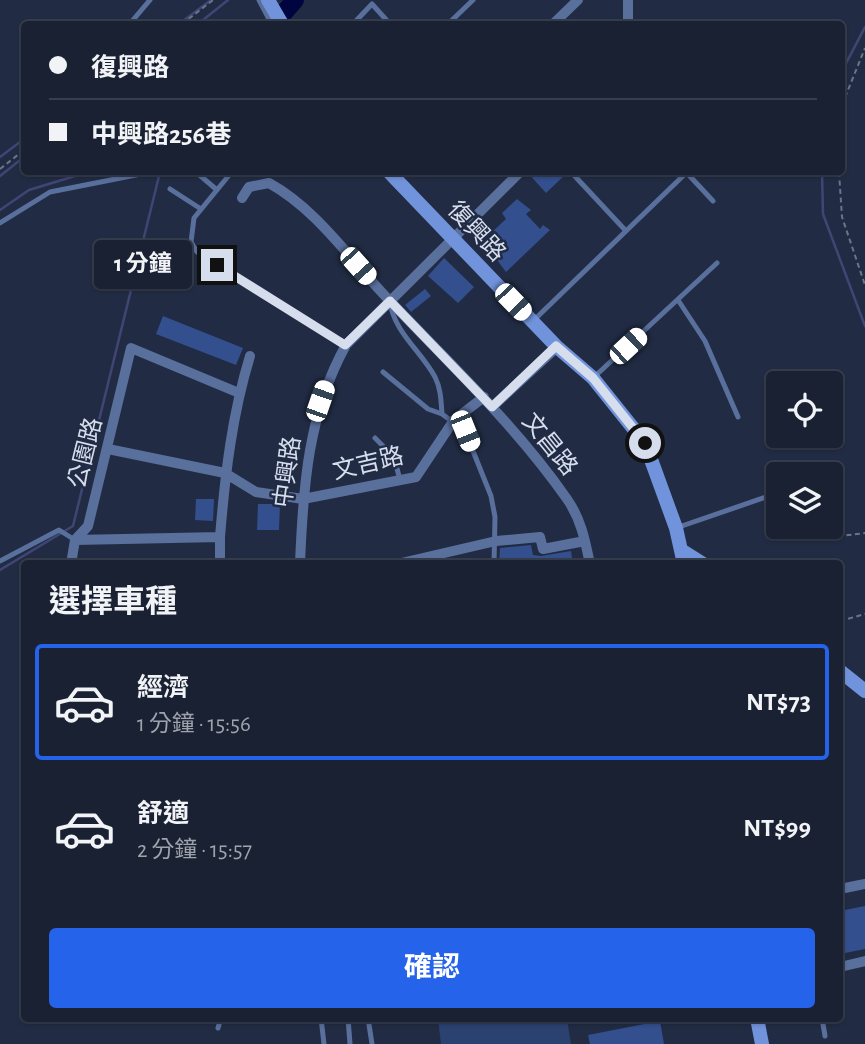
<!DOCTYPE html>
<html lang="zh-TW">
<meta charset="utf-8">
<style>
body{margin:0;font-family:"Alegreya Sans","Noto Sans TC",sans-serif;background:#22293b;color:#f1f3f6;height:100vh;display:flex;flex-direction:column;font-size:26px;white-space:nowrap}
*{box-sizing:border-box;margin:0}
p{font-size:23px;color:#9fa3ac}
.icon{flex:none;width:38px;height:38px;fill:none;stroke:currentColor;stroke-width:2;stroke-linecap:round;stroke-linejoin:round}
.map{position:relative;flex:1;overflow:hidden}
.sheet{position:absolute;left:21px;top:560px;width:822px;height:462px;display:flex;flex-direction:column;background:#192133;border-radius:7px;box-shadow:0 2px 5px #0004,0 0 0 2px #373e4e}
.sheet>*{flex:none}
.guide{position:absolute;left:21px;top:21px;width:824px;height:154px;border-radius:7px;box-shadow:0 2px 5px #0004,0 0 0 2px #373e4e;display:grid;align-content:center;height:154px;padding:0 28px;background:#192133}
.fabs{position:absolute;left:766px;top:371px;display:grid;gap:14px}
.fabs a{display:grid;place-items:center;width:77px;height:77px;border-radius:7px;background:#192133;box-shadow:0 2px 5px #0004,0 0 0 2px #373e4e;font-size:35px}
.end{position:absolute;width:32px;height:32px;margin:-16px;border:9px solid #d6deee;background:#111;box-shadow:0 0 0 4px #111}
.from{border-radius:50%}
.bubble{position:absolute;height:49px;border-radius:7px;background:#192133;box-shadow:0 2px 5px #0004,0 0 0 2px #373e4e;font-size:23px;font-weight:700;line-height:49px;text-align:center}
.car{position:absolute;width:21px;height:42px;margin:-21px -10px;border-radius:9px;box-shadow:0 0 5px 2px #0007;background:linear-gradient(#fff 24%,#345 0 40%,#fff 0 76%,#345 0 86%,#fff 0)}
.guide b{display:flex;align-items:center;gap:24px;height:66px;font-size:26px}
.guide b+b{border-top:2px solid #373e4e}
.guide i{width:18px;height:18px;background:#f1f3f6}
ul{padding:0;list-style:none}
li{display:flex;align-items:center;gap:21px;height:116px;margin:0 14px 10px;padding:0 14px;border:4px solid transparent;border-radius:7px}
li div{flex:1}
li b{display:block;font-size:26px}
li em{font-style:normal;font-weight:700}
li.active{border-color:#2563eb}
li>.icon{width:63px;height:63px;stroke-width:1.5}
h2{padding:0 28px;font-size:32px;line-height:84px}
.primary-button{display:flex;gap:14px;margin-top:auto;padding:14px 28px}
.primary-button a{flex:1;height:80px;border-radius:7px;background:#2563eb;color:#fff;font-size:28px;font-weight:700;line-height:80px;text-align:center}
.map>svg:first-child{display:block}
</style>
<div class="map">
<svg width="865" height="1044" viewBox="0 0 865 1044">
<rect width="100%" height="100%" fill="#212c44"/>
<path fill="#2b4170" d="M 438,1019 L 567,1019 L 571,1044 L 441,1044 Z"/>
<g fill="none" stroke-linecap="round" stroke-linejoin="round">
<path stroke="#404674" stroke-width="2.5" d="M 179,24 L 211,0
M 198,24 L 228,0
M 842,71 L 865,27
M 0,157 L 24,139
M 822,172 L 823,214 L 865,326
M 0,176 L 24,157
M 0,210 L 29,190 L 88,172
M 0,570 L 73,526 L 160,172"/>
<path stroke="#000540" stroke-width="18" d="M 274,24 L 295,0"/>
</g>
<path fill="#334f8d" d="M 527,172 L 566,172 L 566,174 L 546,193 Z
M 517,199 L 531,210 L 526,214 L 540,229 L 543,225 L 550,230 L 506,272 L 494,256 L 499,251 L 492,244 L 497,239 L 491,233 L 506,219 L 502,213 Z
M 444,258 L 474,287 L 458,303 L 428,276 Z
M 425,289 L 431,296 L 411,312 L 405,305 Z
M 163,316 L 243,348 L 236,365 L 156,334 Z
M 196,499 L 214,499 L 213,521 L 195,520 Z
M 258,504 L 280,504 L 279,530 L 257,530 Z
M 531,545 L 533,555 L 541,556 L 571,551 L 573,564 L 499,564 L 500,548 Z
M 865,906 L 865,949 L 840,954 L 840,911 Z
M 660,1021 L 664,1044 L 590,1044 L 588,1035 Z"/>
<g fill="none" stroke-linecap="round" stroke-linejoin="round">
<path stroke="#6b7489" stroke-width="2" stroke-dasharray="5 3.5" stroke-linecap="butt" d="M 182,24 L 213,0
M 842,114 L 844,100 L 865,48
M 0,169 L 24,150
M 839,172 L 842,217 L 865,285
M 797,529 L 825,538 L 865,533
M 840,621 L 865,614"/>
<path stroke="#596f9c" stroke-width="5" d="M 259,0 L 269,19 L 264,24
M 133,20 L 150,0
M 353,24 L 372,4 L 390,24
M 448,24 L 473,0
M 196,172 L 217,190
M 571,172 L 626,231
M 686,172 L 713,201
M 230,174 L 194,218 L 191,242 L 197,252 L 346,345
M 170,189 L 201,209
M 0,223 L 50,192 L 151,172
M 678,300 L 705,341 L 738,417
M 533,321 L 687,172
M 383,372 L 428,409 L 442,414 C 441,401 441,389 435,377 C 421,351 394,332 390,302
M 593,378 L 717,263
M 442,414 L 465,431 L 491,496 L 495,517 L 494,564
M 375,438 L 394,457 L 400,480
M 676,528 L 769,496 L 779,511
M 0,561 L 59,530 L 75,540
M 321,1018 L 324,1044
M 348,1018 L 350,1044
M 368,1018 L 372,1044
M 822,1018 L 825,1036
M 218,1028 L 221,1018"/>
<path stroke="#596f9c" stroke-width="10" d="M 553,24 L 578,0
M 628,24 L 628,0
M 687,172 L 688,172
M 242,198 L 249,187 L 269,183 C 318,210 351,261 390,301 C 451,365 516,426 567,499 C 581,519 585,540 590,564
M 492,407 L 557,347
M 108,449 L 225,473 L 256,492 L 303,499 L 416,477 L 454,420 L 484,397
M 75,540 L 220,537 C 225,475 232,415 250,356
M 71,564 L 75,540 L 88,526 L 131,348 L 239,393
M 220,564 L 220,537
M 300,564 C 303,487 308,413 346,345 L 520,172
M 397,564 L 496,541 L 540,537 L 543,549 L 585,541
M 840,889 L 865,884
M 840,967 L 865,961"/>
<path stroke="#7193db" stroke-width="14" d="M 268,0 L 282,24
M 389,172 L 557,347 L 593,378 L 645,443 L 676,528 L 684,564
M 684,552 L 703,564
M 840,671 L 865,691
M 757,1018 L 762,1044"/>
</g>
<g fill="none" stroke-linecap="round" stroke-linejoin="round">
<path stroke="#d6deee" stroke-width="9" d="M 217,265 L 345,345 L 390,301 L 492,407 L 556,346 L 593,378 L 645,443"/>
</g>
<g text-anchor="middle" stroke-width="5" stroke-linejoin="round" paint-order="stroke">
<g font-size="24" fill="#d6deee" stroke="#212c44">
<text transform="translate(477 231) rotate(47)" y="8">復興路</text>
<text transform="translate(550 444) rotate(51)" y="8">文昌路</text>
<text transform="translate(85 453) rotate(-76)" y="8">公園路</text>
<text transform="translate(368 463) rotate(-13)" y="8">文吉路</text>
<text transform="translate(287 472) rotate(-82)" y="8">中興路</text>
</g>
</g>
</svg>
<div class="fabs">
<a><svg class="icon" aria-label="locate" viewBox="0 0 24 24"><circle cx="12" cy="12" r="6"/><path d="M12 2v4M12 18v4M2 12h4M18 12h4"/></svg></a>
<a><svg class="icon" aria-label="layers" viewBox="0 0 24 24"><path d="M12 4l9 5-9 5-9-5zM3 14l9 5 9-5"/></svg></a>
</div>
<i class="end from" style="left:645px;top:443px"></i>
<i class="end" style="left:217px;top:265px"></i>
<div class="bubble" style="left:94px;top:240px;width:98px">1 分鐘</div>
<i class="car" style="left:358px;top:266px;rotate:138deg"></i>
<i class="car" style="left:513px;top:302px;rotate:136deg"></i>
<i class="car" style="left:628px;top:346px;rotate:47deg"></i>
<i class="car" style="left:320px;top:401px;rotate:19deg"></i>
<i class="car" style="left:465px;top:431px;rotate:158deg"></i>
<div class="guide">
<b><i class="from"></i>復興路</b>
<b><i></i>中興路256巷</b>
</div>
<section class="sheet">
<h2>選擇車種</h2>
<ul>
<li class="active"><svg class="icon" aria-label="car" viewBox="0 0 24 24"><path d="M5 17H2v-5l4-1 3-4h7l3 4 3 1v5h-3M9 17h6M6 11h13"/><circle cx="7" cy="17" r="2"/><circle cx="17" cy="17" r="2"/></svg><div><b>經濟</b><p>1 分鐘 · 15:56</p></div><em>NT$73</em></li>
<li><svg class="icon" aria-label="car" viewBox="0 0 24 24"><path d="M5 17H2v-5l4-1 3-4h7l3 4 3 1v5h-3M9 17h6M6 11h13"/><circle cx="7" cy="17" r="2"/><circle cx="17" cy="17" r="2"/></svg><div><b>舒適</b><p>2 分鐘 · 15:57</p></div><em>NT$99</em></li>
</ul>
<div class="primary-button"><a>確認</a></div>
</section>
</div>
